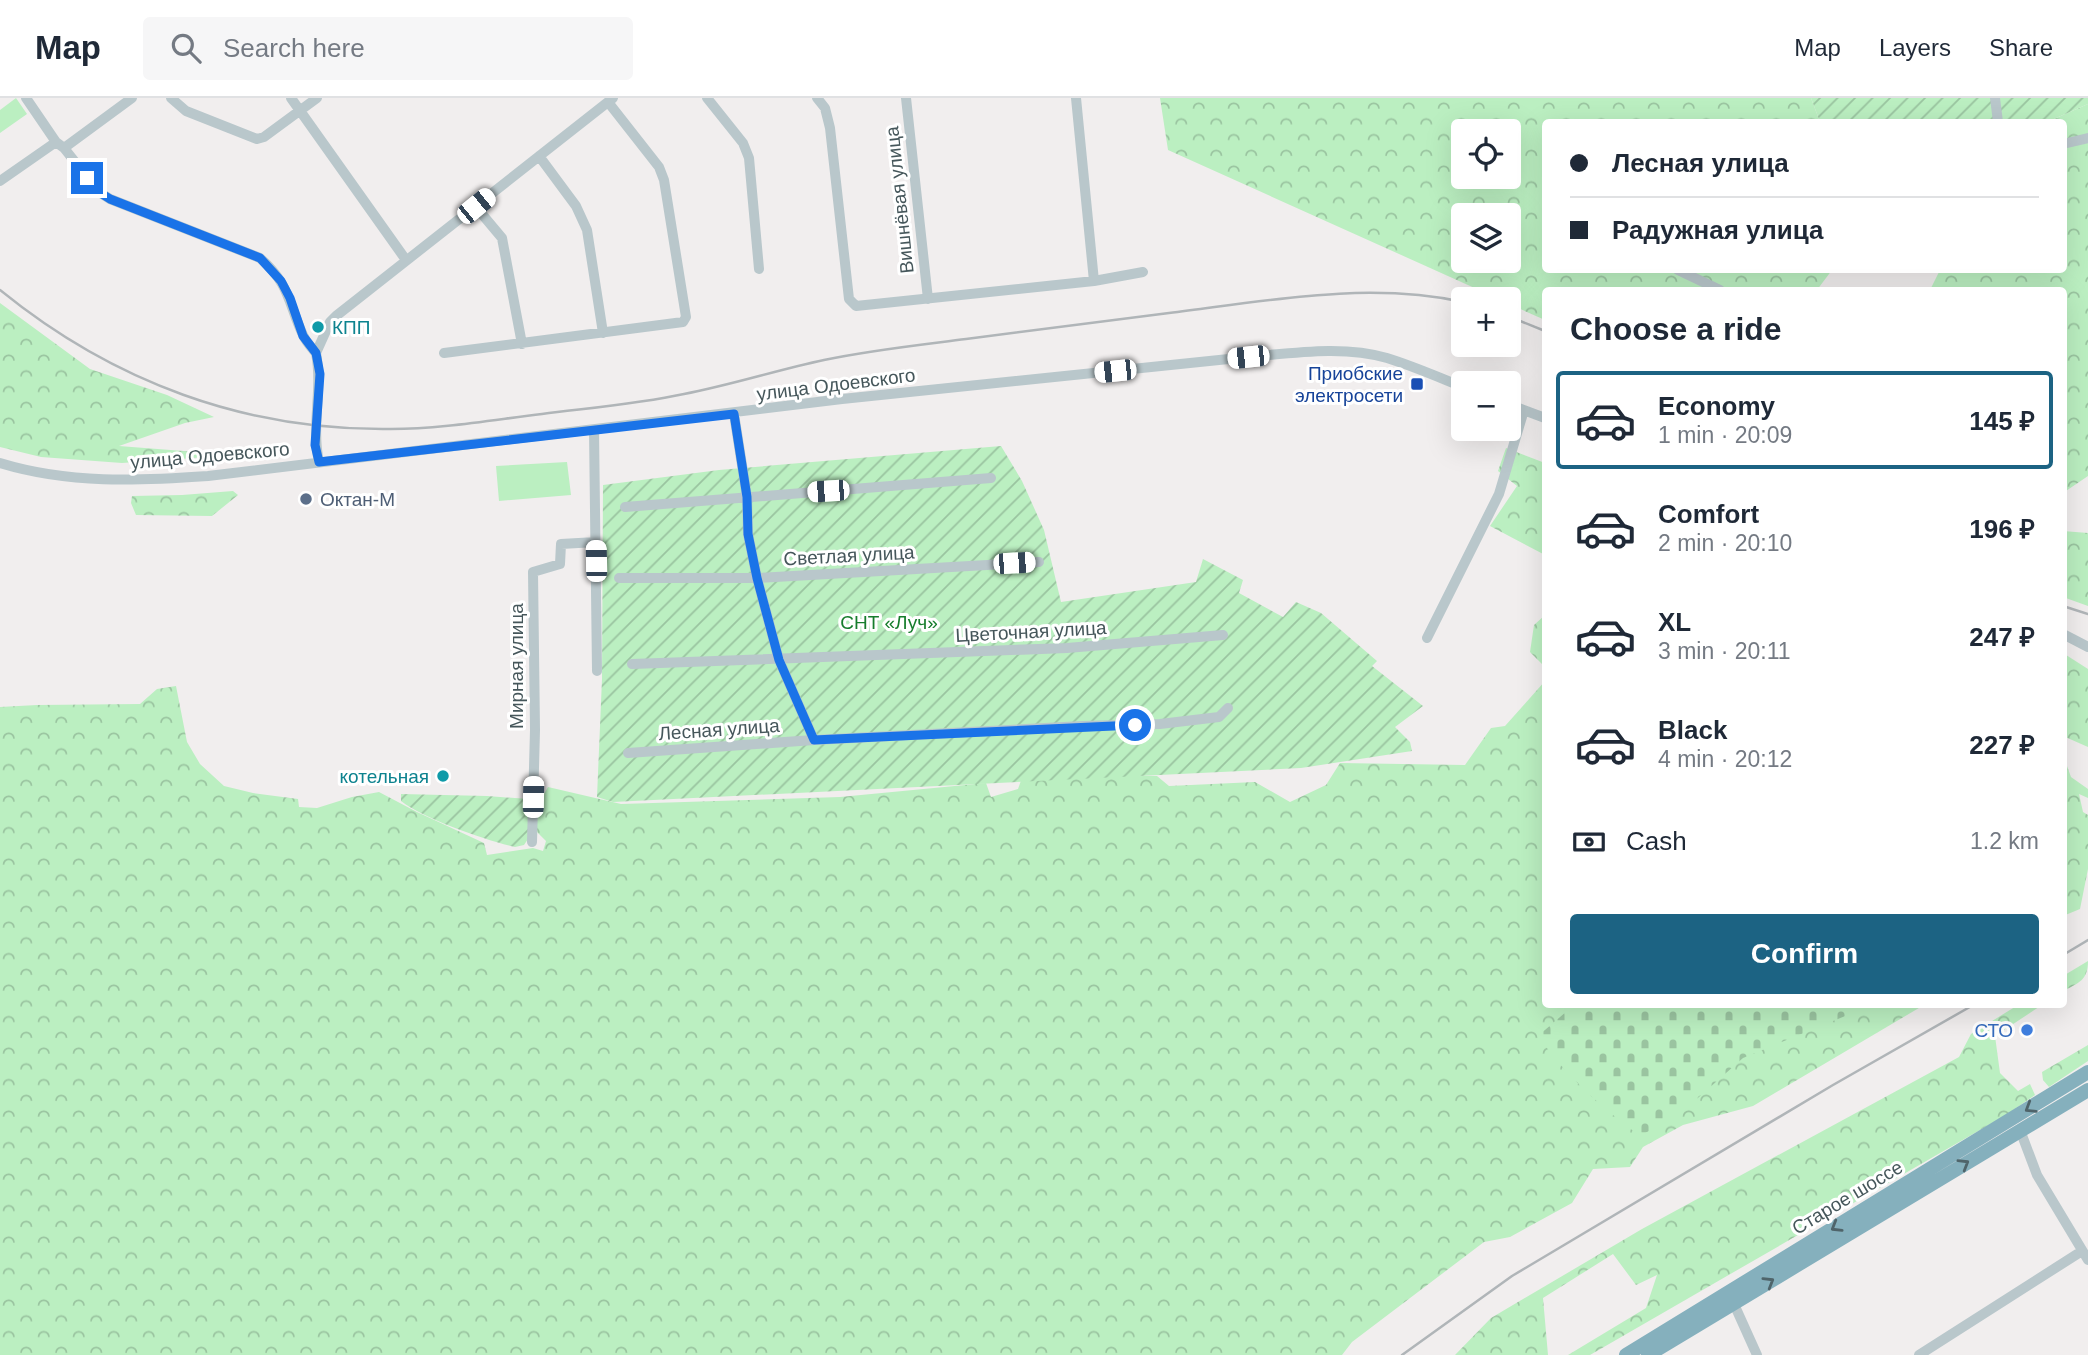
<!DOCTYPE html>
<meta charset="utf-8">
<style>
body{margin:0;font-family:Arial,sans-serif;background:#f6f6f7;color:#1f2937;height:100vh;display:flex;flex-direction:column;font-size:26px;white-space:nowrap}
*{box-sizing:border-box;margin:0}
p{font-size:23px;color:#747a83}
.icon{flex:none;width:38px;height:38px;fill:none;stroke:currentColor;stroke-width:2;stroke-linecap:round;stroke-linejoin:round}
.map{position:relative;flex:1;overflow:hidden}
.details{position:absolute;left:1542px;top:189px;width:525px;height:721px;display:flex;flex-direction:column;background:#fff;border-radius:7px;box-shadow:0 7px 28px #0002}
.details>*{flex:none}
.banner{position:absolute;left:1542px;top:21px;width:525px;height:154px;border-radius:7px;box-shadow:0 7px 28px #0002;display:grid;align-content:center;height:154px;padding:0 28px;background:#fff}
.buttons{position:absolute;left:1451px;top:21px;display:grid;gap:14px}
.buttons a{display:grid;place-items:center;width:70px;height:70px;border-radius:7px;background:#fff;box-shadow:0 7px 28px #0002;font-size:35px}
.end{position:absolute;width:32px;height:32px;margin:-16px;border:9px solid #1a73e8;background:#fff;box-shadow:0 0 0 4px #fff}
.from{border-radius:50%}
.car{position:absolute;width:21px;height:42px;margin:-21px -10px;border-radius:9px;box-shadow:0 0 5px 2px #0007;background:linear-gradient(#fff 24%,#345 0 40%,#fff 0 76%,#345 0 86%,#fff 0)}
.banner b{display:flex;align-items:center;gap:24px;height:66px;font-size:26px}
.banner b+b{border-top:2px solid #e0e1e3}
.banner i{width:18px;height:18px;background:#1f2937}
ul{padding:0;list-style:none}
li{display:flex;align-items:center;gap:21px;height:98px;margin:0 14px 10px;padding:0 14px;border:4px solid transparent;border-radius:7px}
li div{flex:1}
li b{display:block;font-size:26px}
li em{font-style:normal;font-weight:600}
li.selected{border-color:#1c6383}
li>.icon{width:63px;height:63px;stroke-width:1.5}
h2{padding:0 28px;font-size:32px;line-height:84px}
.pay{display:flex;align-items:center;gap:18px;height:77px;padding:0 28px;font-size:26px}
.pay p{margin-inline-start:auto}
.button{display:flex;gap:14px;margin-top:auto;padding:14px 28px}
.button a{flex:1;height:80px;border-radius:7px;background:#1c6383;color:#fff;font-size:28px;font-weight:600;line-height:80px;text-align:center}
header{display:flex;align-items:center;gap:42px;box-sizing:border-box;height:98px;padding:0 35px;background:#fff;border-bottom:2px solid #e0e1e3}
header strong{font-size:33px}
nav{display:flex;gap:38px;margin-inline-start:auto;font-size:24px}
.search{width:490px;height:63px;background:#f6f6f7;display:flex;align-items:center;gap:18px;box-sizing:border-box;padding:0 24px;border-radius:7px;color:#747a83;font-size:26px}
.map>svg:first-child{display:block}
</style>
<header>
<strong>Map</strong>
<div class="search"><svg class="icon" aria-label="search" viewBox="0 0 24 24"><circle cx="10" cy="10" r="6"/><path d="M15 15l6 6"/></svg>Search here</div>
<nav><a>Map</a><a>Layers</a><a>Share</a></nav>
</header>
<div class="map">
<svg width="2088" height="1257" viewBox="0 0 2088 1257">
<defs>
<pattern id="forest-crowns" width="20" height="18" patternUnits="userSpaceOnUse" patternTransform="scale(1.75)"><rect width="20" height="18" fill="#bbefc1"/><path d="M2 6a3 3 0 1 1 6 0M12 15a3 3 0 1 1 6 0" fill="none" stroke="#9ac4a0"/></pattern>
<pattern id="cemetery-stones" width="16" height="16" patternUnits="userSpaceOnUse" patternTransform="scale(1.75)"><rect width="16" height="16" fill="#bbefc1"/><path d="M2 7V4a2 2 0 0 1 4 0v3zM10 15v-3a2 2 0 0 1 4 0v3z" fill="#9ac4a0"/></pattern>
<pattern id="garden-furrows" width="10" height="10" patternUnits="userSpaceOnUse" patternTransform="scale(1.75)"><rect width="10" height="10" fill="#bbefc1"/><path d="M-1 1l2-2M0 10L10 0M9 11l2-2" fill="none" stroke="#9ac4a0"/></pattern>
</defs>
<rect width="100%" height="100%" fill="#f1eeee"/>
<path fill="url(#forest-crowns)" fill-rule="evenodd" d="M 1160,0 L 1811,0 L 1820,24 L 1545,24 L 1545,172 L 1832,172 L 1817,192 L 1545,192 L 1545,222 L 1509,206 L 1508,201 L 1499,201 L 1168,52 ZM 1463,33 L 1508,33 L 1508,79 L 1463,79 ZM 1463,117 L 1508,117 L 1508,163 L 1463,163 Z
M 2088,6 L 2088,378 L 2063,395 L 2063,192 L 1930,192 L 1940,172 L 2063,172 L 2063,24 L 2047,24 Z
M 0,205 L 90,271 L 167,297 L 214,319 L 185,325 L 119,348 L 235,357 L 122,365 L 41,359 L 0,349 Z
M 1506,350 L 1545,365 L 1545,457 L 1490,428 L 1517,388 L 1498,373 Z
M 233,393 L 238,397 L 212,418 L 136,417 L 131,405 L 132,398 L 182,397 Z
M 2063,433 L 2088,435 L 2088,508 L 2063,499 Z
M 1545,517 L 1545,569 L 1530,554 L 1534,527 Z
M 2063,555 L 2088,571 L 2088,649 L 2063,638 Z
M 1545,583 L 1545,906 L 1924,907 L 1753,1008 L 1683,1027 L 1643,1049 L 1630,1069 L 1593,1071 L 1572,1105 L 1510,1139 L 1484,1144 L 1352,1244 L 1342,1257 L 0,1257 L 0,609 L 37,607 L 140,606 L 157,591 L 176,588 L 187,644 L 200,666 L 224,688 L 253,695 L 298,701 L 299,709 L 317,710 L 352,699 L 379,694 L 417,714 L 484,745 L 487,757 L 533,750 L 543,753 L 546,743 L 536,733 L 537,708 L 548,689 L 621,706 L 840,699 L 986,685 L 991,699 L 1018,691 L 1023,677 L 1157,678 L 1169,688 L 1255,684 L 1290,704 L 1326,687 L 1340,665 L 1465,667 L 1491,630 L 1505,628 Z
M 2063,657 L 2071,679 L 2088,691 L 2088,700 L 2079,696 L 2083,714 L 2088,717 L 2088,771 L 2080,811 L 2063,818 Z
M 2088,863 C 2088,882 2079,885 2063,893 L 2063,878 Z
M 2018,907 L 2042,907 L 1995,938 L 2000,975 L 2018,993 L 2030,986 L 2035,997 L 2006,1017 L 1590,1257 L 1568,1257 L 1646,1210 L 1657,1177 L 1636,1187 L 1613,1156 L 1543,1200 L 1548,1257 L 1455,1257 L 1491,1220 L 1642,1131 L 1959,959 L 1971,936 Z
M 2088,947 L 2088,963 L 2049,989 L 2043,982 L 2042,974 Z"/>
<path fill="url(#cemetery-stones)" d="M 1747,907 L 1752,909 L 1761,906 L 1872,907 L 1743,960 L 1682,1014 L 1640,1038 C 1601,1009 1566,978 1538,938 L 1574,907 Z"/>
<path fill="#bbefc1" d="M 16,0 L 27,16 L 0,35 L 0,12 Z
M 567,364 L 571,397 L 499,403 L 496,368 Z"/>
<path fill="url(#garden-furrows)" d="M 1811,0 L 2088,0 L 2088,6 L 2047,24 L 1820,24 Z
M 1001,348 L 1022,383 L 1044,432 L 1061,504 L 1196,484 L 1203,461 L 1243,482 L 1239,495 L 1283,519 L 1296,504 L 1321,515 L 1377,563 L 1372,568 L 1423,608 L 1395,629 L 1410,644 L 1412,653 L 1301,670 L 613,704 L 597,699 L 602,581 L 603,387 L 719,372 Z
M 401,696 L 487,698 L 529,701 L 528,741 L 524,747 L 515,749 C 485,742 424,721 401,703 Z"/>
<g fill="none" stroke-linecap="round" stroke-linejoin="round">
<path stroke="#b9c7cb" stroke-width="10" d="M 26,0 L 56,44 L 64,50 L 99,94 L 110,101 L 260,160 C 290,186 288,205 303,237 C 306,244 312,250 316,255 L 330,224 L 336,218 L 613,0
M 171,0 L 186,13 L 257,41 L 264,39 L 317,0
M 291,0 L 406,162
M 707,0 L 743,45 L 749,60 L 759,171
M 817,0 L 825,10 L 830,30 L 849,201 L 856,208 L 1094,183 L 1143,174
M 906,0 L 928,201
M 1076,0 L 1094,183
M 1995,0 L 1998,24
M 2063,46 L 2088,40
M 64,50 L 132,0
M 539,58 L 576,108 L 587,132 L 603,235
M 0,83 L 56,44
M 476,109 L 502,140 L 522,246
M 1678,172 L 1720,192
M 316,255 C 323,292 311,327 319,364
M 444,255 L 683,224 L 686,219 L 664,82 L 659,69 L 608,4
M 1508,306 L 1545,320
M 734,316 L 747,399 L 748,436 L 757,480 L 779,562 L 814,642
M 594,332 L 597,573
M 0,365 C 69,386 137,383 208,378 L 842,301 L 1248,259 C 1293,255 1344,247 1387,260 C 1413,268 1438,279 1463,289
M 625,409 L 991,380
M 619,480 L 757,480 L 1039,464
M 2063,536 L 2088,549
M 1427,540 L 1499,396 L 1524,312
M 632,566 L 1067,550 L 1223,537
M 628,655 L 814,642 L 1083,628 L 1160,626 L 1219,619 L 1228,610
M 532,744 L 535,632 L 533,474 L 560,466 L 561,446 L 596,444
M 2020,1032 L 2037,1077 L 2088,1162
M 1734,1206 L 1757,1257
M 1919,1257 L 2082,1153"/>
<path stroke="#85b0bd" stroke-width="14" d="M 1626,1257 L 2088,974
M 1648,1257 L 2088,992"/>
<path stroke="#b0b5b8" stroke-width="2.5" d="M 0,192 C 113,284 245,333 391,331 C 441,331 492,322 542,316 C 589,310 638,306 684,296 C 731,287 777,272 824,262 C 871,252 919,247 966,241 C 1034,232 1102,224 1169,215 C 1266,203 1367,183 1463,204
M 1508,218 L 1545,233
M 2063,508 L 2088,516
M 2063,857 L 2088,842
M 1402,1257 L 1512,1178 L 1833,987 L 1975,906"/>
</g>
<defs><path id="oneway-chevron" d="M-2-3.5L2.5 0L-2 3.5" fill="none" stroke-width="1.6" stroke-linecap="round" stroke-linejoin="round" transform="scale(1.75)"/></defs>
<g stroke="#4f646a">
<use href="#oneway-chevron" transform="translate(2030 1010) rotate(148)"/>
<use href="#oneway-chevron" transform="translate(1964 1066) rotate(-31)"/>
<use href="#oneway-chevron" transform="translate(1836 1129) rotate(149)"/>
<use href="#oneway-chevron" transform="translate(1769 1184) rotate(-31)"/>
</g>
<g fill="none" stroke-linecap="round" stroke-linejoin="round">
<path stroke="#1a73e8" stroke-width="9" d="M 87,80 L 99,94 L 110,101 L 260,160 L 281,183 L 290,200 L 303,238 L 316,255 L 320,276 L 315,347 L 319,364 L 734,316 L 747,399 L 748,436 L 757,480 L 779,562 L 814,642 L 1135,627"/>
</g>
<g fill="#0f9aa8" stroke="#fff" stroke-width="2.5">
<circle cx="318" cy="229" r="7"/>
<circle cx="443" cy="678" r="7"/>
</g>
<rect fill="#1a4fb4" stroke="#fff" stroke-width="2.5" x="1410" y="279" width="14" height="14" rx="3.5"/>
<circle fill="#5c6f8a" stroke="#fff" stroke-width="2.5" cx="306" cy="401" r="7"/>
<circle fill="#3f7fe0" stroke="#fff" stroke-width="2.5" cx="2027" cy="932" r="7"/>
<g text-anchor="middle" stroke-width="6" stroke-linejoin="round" paint-order="stroke">
<g font-size="19" fill="#46575b" stroke="#fff">
<text transform="translate(899 102) rotate(-96)" y="7">Вишнёвая улица</text>
<text transform="translate(836 286) rotate(-7)" y="7">улица Одоевского</text>
<text transform="translate(210 357) rotate(-5)" y="7">улица Одоевского</text>
<text transform="translate(849 457) rotate(-3)" y="7">Светлая улица</text>
<text transform="translate(1031 533) rotate(-3)" y="7">Цветочная улица</text>
<text transform="translate(516 568) rotate(-90)" y="7">Мирная улица</text>
<text transform="translate(719 631) rotate(-4)" y="7">Лесная улица</text>
<text transform="translate(1847 1099) rotate(-31)" y="7">Старое шоссе</text>
</g>
<g font-size="19" fill="#0d838f" stroke="#fff" text-anchor="start">
<text x="332" y="236">КПП</text>
<text x="429" y="685" text-anchor="end">котельная</text>
</g>
<g font-size="19" fill="#164399" stroke="#fff" text-anchor="end">
<text x="1403" y="282">Приобские<tspan x="1403" dy="22">электросети</tspan></text>
</g>
<g font-size="19" fill="#4e5e75" stroke="#fff" text-anchor="start">
<text x="320" y="408">Октан-М</text>
</g>
<g font-size="19" fill="#167d2c" stroke="#fff">
<text x="889" y="531">СНТ «Луч»</text>
</g>
<g font-size="19" fill="#366cbe" stroke="#fff" text-anchor="end">
<text x="2013" y="939">СТО</text>
</g>
</g>
</svg>
<div class="buttons">
<a><svg class="icon" aria-label="locate" viewBox="0 0 24 24"><circle cx="12" cy="12" r="6"/><path d="M12 2v4M12 18v4M2 12h4M18 12h4"/></svg></a>
<a><svg class="icon" aria-label="layers" viewBox="0 0 24 24"><path d="M12 4l9 5-9 5-9-5zM3 14l9 5 9-5"/></svg></a>
<a>+</a>
<a>−</a>
</div>
<i class="end from" style="left:1135px;top:627px"></i>
<i class="end" style="left:87px;top:80px"></i>
<i class="car" style="left:476px;top:108px;rotate:51deg"></i>
<i class="car" style="left:1248px;top:259px;rotate:264deg"></i>
<i class="car" style="left:1115px;top:273px;rotate:264deg"></i>
<i class="car" style="left:828px;top:393px;rotate:266deg"></i>
<i class="car" style="left:596px;top:463px;rotate:359deg"></i>
<i class="car" style="left:1014px;top:465px;rotate:87deg"></i>
<i class="car" style="left:533px;top:699px;rotate:1deg"></i>
<div class="banner">
<b><i class="from"></i>Лесная улица</b>
<b><i></i>Радужная улица</b>
</div>
<section class="details">
<h2>Choose a ride</h2>
<ul>
<li class="selected"><svg class="icon" aria-label="car" viewBox="0 0 24 24"><path d="M5 17H2v-5l4-1 3-4h7l3 4 3 1v5h-3M9 17h6M6 11h13"/><circle cx="7" cy="17" r="2"/><circle cx="17" cy="17" r="2"/></svg><div><b>Economy</b><p>1 min · 20:09</p></div><em>145 ₽</em></li>
<li><svg class="icon" aria-label="car" viewBox="0 0 24 24"><path d="M5 17H2v-5l4-1 3-4h7l3 4 3 1v5h-3M9 17h6M6 11h13"/><circle cx="7" cy="17" r="2"/><circle cx="17" cy="17" r="2"/></svg><div><b>Comfort</b><p>2 min · 20:10</p></div><em>196 ₽</em></li>
<li><svg class="icon" aria-label="car" viewBox="0 0 24 24"><path d="M5 17H2v-5l4-1 3-4h7l3 4 3 1v5h-3M9 17h6M6 11h13"/><circle cx="7" cy="17" r="2"/><circle cx="17" cy="17" r="2"/></svg><div><b>XL</b><p>3 min · 20:11</p></div><em>247 ₽</em></li>
<li><svg class="icon" aria-label="car" viewBox="0 0 24 24"><path d="M5 17H2v-5l4-1 3-4h7l3 4 3 1v5h-3M9 17h6M6 11h13"/><circle cx="7" cy="17" r="2"/><circle cx="17" cy="17" r="2"/></svg><div><b>Black</b><p>4 min · 20:12</p></div><em>227 ₽</em></li>
</ul>
<div class="pay"><svg class="icon" aria-label="cash" viewBox="0 0 24 24"><path d="M3 7h18v10H3z"/><circle cx="12" cy="12" r="2"/></svg>Cash<p>1.2 km</p></div>
<div class="button"><a>Confirm</a></div>
</section>
</div>
